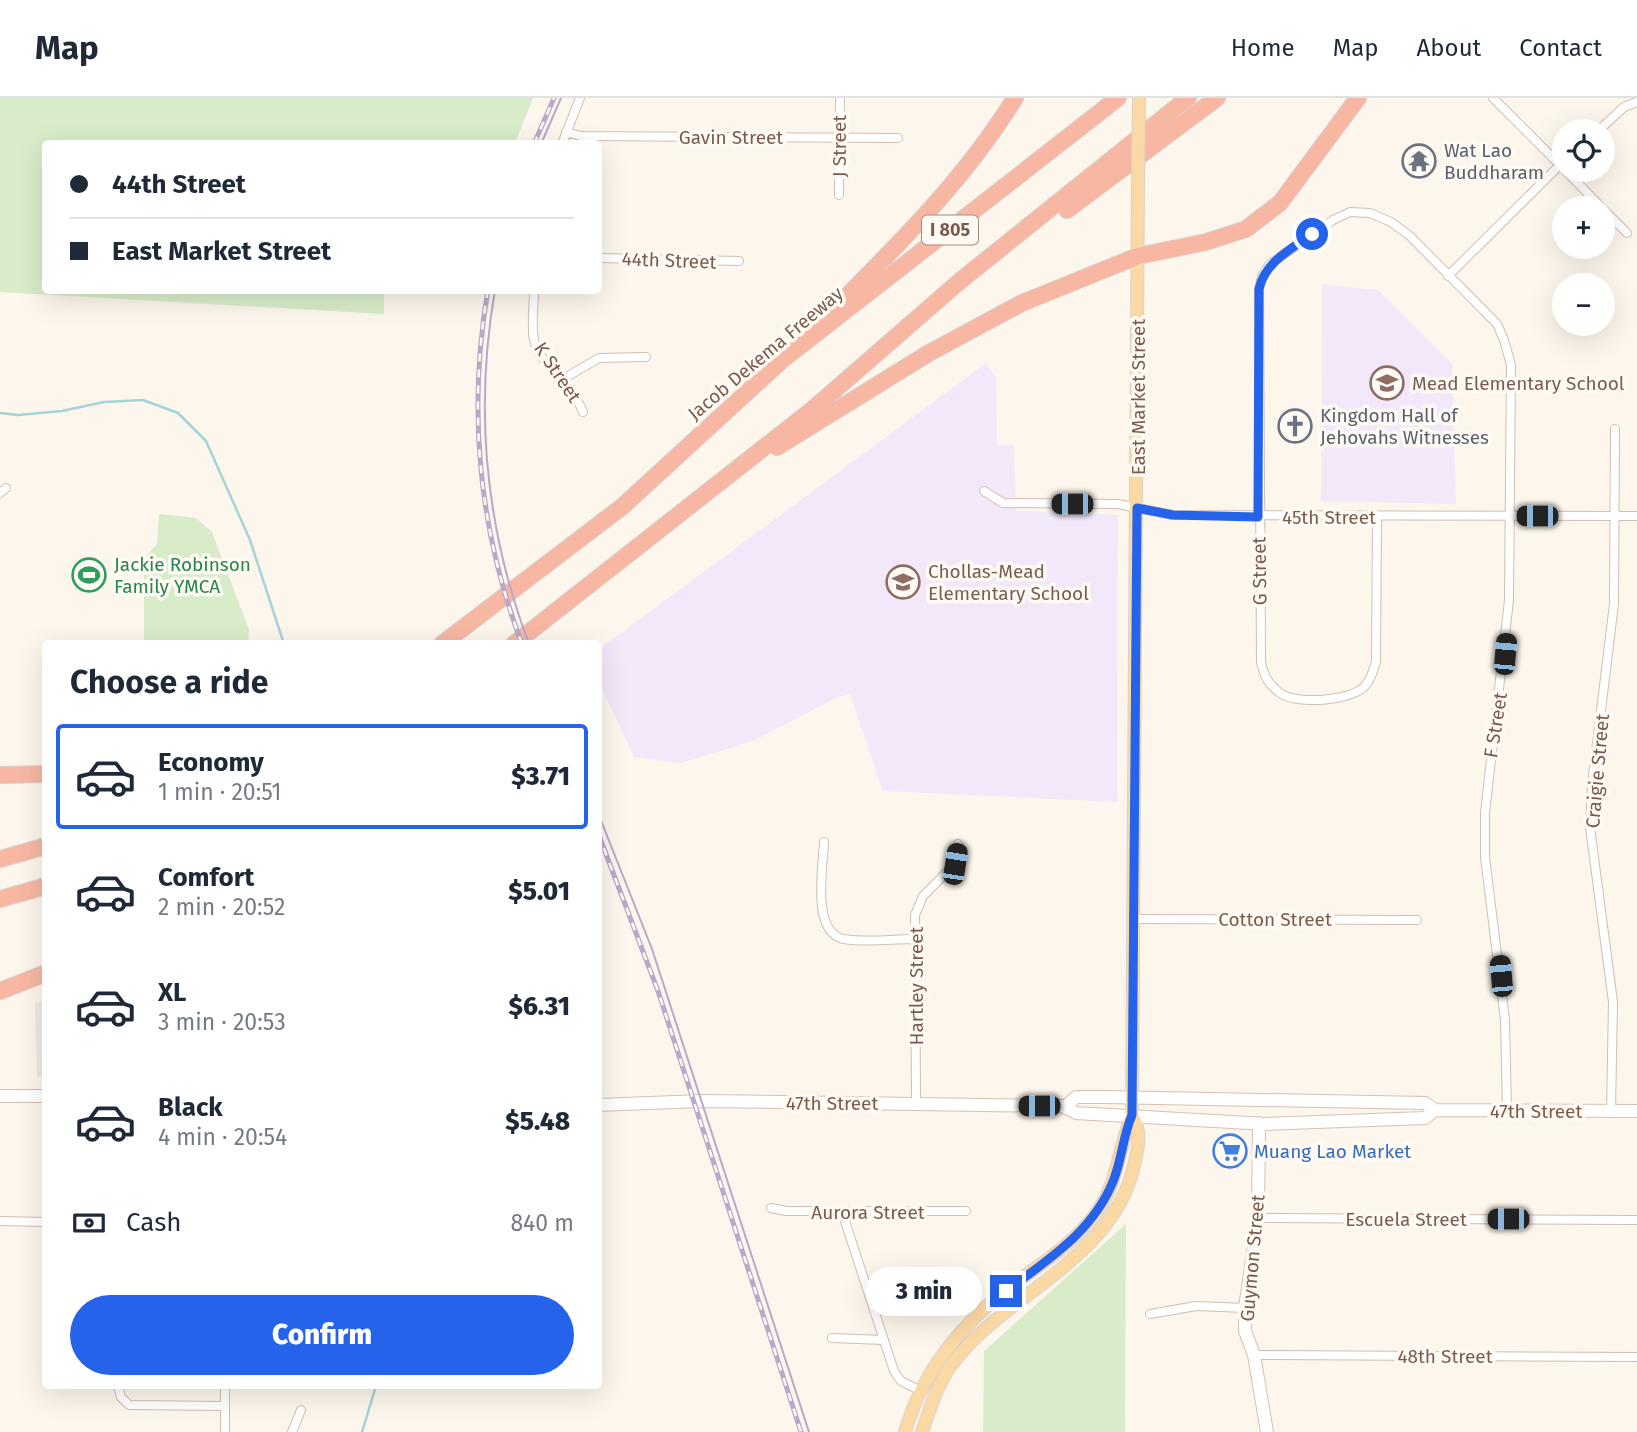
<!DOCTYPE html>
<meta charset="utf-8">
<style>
body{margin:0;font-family:"Fira Sans",sans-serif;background:#f2f2f3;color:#1f2937;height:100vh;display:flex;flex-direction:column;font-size:26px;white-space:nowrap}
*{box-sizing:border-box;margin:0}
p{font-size:23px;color:#747a83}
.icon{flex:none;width:38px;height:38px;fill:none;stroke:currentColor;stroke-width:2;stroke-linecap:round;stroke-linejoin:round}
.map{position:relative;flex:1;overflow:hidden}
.drawer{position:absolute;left:42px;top:542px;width:560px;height:749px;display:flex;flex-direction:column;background:#fff;border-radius:7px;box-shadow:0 7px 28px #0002}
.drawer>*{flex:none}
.guide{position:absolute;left:42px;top:42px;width:560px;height:154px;border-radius:7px;box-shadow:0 7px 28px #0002;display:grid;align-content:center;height:154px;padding:0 28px;background:#fff}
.controls{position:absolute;left:1552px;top:21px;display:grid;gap:14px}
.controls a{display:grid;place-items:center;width:63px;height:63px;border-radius:50%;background:#fff;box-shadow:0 7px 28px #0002;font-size:35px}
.end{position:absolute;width:32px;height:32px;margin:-16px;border:9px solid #2563eb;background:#fff;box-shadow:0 0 0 4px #fff}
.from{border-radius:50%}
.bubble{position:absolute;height:49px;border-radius:24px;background:#fff;box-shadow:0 7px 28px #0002;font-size:23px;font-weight:800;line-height:49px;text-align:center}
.car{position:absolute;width:21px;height:42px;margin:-21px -10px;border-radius:9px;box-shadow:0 0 5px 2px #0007;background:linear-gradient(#222 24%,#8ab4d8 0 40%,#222 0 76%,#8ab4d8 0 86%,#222 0)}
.guide b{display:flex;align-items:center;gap:24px;height:66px;font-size:26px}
.guide b+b{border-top:2px solid #e0e1e3}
.guide i{width:18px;height:18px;background:#1f2937}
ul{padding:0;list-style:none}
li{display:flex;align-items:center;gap:21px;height:105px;margin:0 14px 10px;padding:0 14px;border:4px solid transparent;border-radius:7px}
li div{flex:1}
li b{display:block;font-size:26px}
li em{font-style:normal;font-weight:800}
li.selected{border-color:#2563eb}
li>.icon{width:63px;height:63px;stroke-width:1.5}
h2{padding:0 28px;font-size:32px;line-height:84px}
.pay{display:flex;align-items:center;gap:18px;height:77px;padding:0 28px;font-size:26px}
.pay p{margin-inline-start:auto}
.button{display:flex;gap:14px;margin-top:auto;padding:14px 28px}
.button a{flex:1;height:80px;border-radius:42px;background:#2563eb;color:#fff;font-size:28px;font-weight:800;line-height:80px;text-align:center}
header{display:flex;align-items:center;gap:42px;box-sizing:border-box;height:98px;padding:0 35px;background:#fff;border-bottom:2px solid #e0e1e3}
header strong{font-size:33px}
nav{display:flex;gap:38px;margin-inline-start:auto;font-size:24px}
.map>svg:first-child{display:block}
</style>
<header>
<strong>Map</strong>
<nav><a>Home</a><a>Map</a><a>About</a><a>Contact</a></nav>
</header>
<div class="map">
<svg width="1637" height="1334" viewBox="0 0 1637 1334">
<rect width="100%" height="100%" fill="#fdf6ec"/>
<path fill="#efe9e4" d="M 45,903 L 45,979 L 37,979 L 35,905 Z"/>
<path fill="#f3e8fa" d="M 1322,186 L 1378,192 L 1452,266 L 1456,406 L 1321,403 Z
M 986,265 L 996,281 L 997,348 L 1014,347 L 1016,413 L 1118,417 L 1117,704 L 883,693 L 850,596 L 838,599 L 753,643 L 681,665 L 634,659 L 599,584 L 598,552 Z"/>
<path fill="#d8ecc9" d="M 0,0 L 533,0 L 515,45 L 46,46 L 46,192 L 384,193 L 384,216 L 0,194 Z
M 159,416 L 196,420 L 212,434 L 249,532 L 248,546 L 144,546 L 144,460 L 157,446 Z
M 1126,1126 L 1125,1334 L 983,1334 L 984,1253 Z"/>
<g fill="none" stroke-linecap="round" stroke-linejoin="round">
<path stroke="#a5d3da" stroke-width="2.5" d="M 0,315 L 18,317 L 62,313 L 104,304 L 143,302 L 178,315 L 206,343 L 250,442 L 284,546
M 362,1334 L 376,1288"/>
<defs>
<path id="street" d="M 1493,0 L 1564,71
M 1598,33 L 1624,9 L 1637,4
M 566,34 L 581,38 L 898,40
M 562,46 L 580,0
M 1565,72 L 1602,110
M 839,97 L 840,0
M 1603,111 L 1627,135
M 598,160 L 739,163
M 1448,178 L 1564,63
M 534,192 C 534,208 531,227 534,242 C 539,267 573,287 583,314
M 563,281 L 599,260 L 646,259
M 984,393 L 1003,405 L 1118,406 L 1173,417 L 1637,418
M 0,395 L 6,390
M 1377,419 L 1376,564 C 1373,573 1371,582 1364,589 C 1350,603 1296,607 1280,595 C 1268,586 1264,578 1261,564 L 1259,191 L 1262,178 L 1270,166 L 1333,122 L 1350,114 L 1370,115 L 1391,124 L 1410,138 L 1497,226 L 1504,242 L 1511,267 L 1509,502 L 1485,715 L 1485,759 L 1505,922 L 1507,1013
M 824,744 C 823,769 811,835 844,841 C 866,845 892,841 915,841
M 1133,821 L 1417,822
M 916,1004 L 915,817 L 923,798 L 955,766 L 958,746
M 1611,1013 L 1613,904 L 1590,729 L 1592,686 L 1614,506 L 1615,331
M 771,1110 L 786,1113 L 966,1113
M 842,1114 L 894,1273 L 901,1283 L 921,1293
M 1258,1120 L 1637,1122
M 0,1123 L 46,1124
M 1150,1216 L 1196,1208 L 1245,1210
M 832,1240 L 884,1242
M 1254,1257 L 1637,1259
M 118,1288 L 121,1299 L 129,1307 L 225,1308
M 225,1334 L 225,1288
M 292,1334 L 301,1312"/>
<path id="secondary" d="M 0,998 L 46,998
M 598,1007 L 701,1003 L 1062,1008 L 1076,1015 L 1266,1026 L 1425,1020 L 1435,1012 L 1637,1013
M 1066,1008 L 1076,999 L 1105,999 L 1425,1005 L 1435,1012
M 1259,1025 L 1258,1120 L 1245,1210 L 1245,1233 L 1254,1257 L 1267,1334"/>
<path id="primary" d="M 905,1334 C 924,1269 965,1222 1018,1183 C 1045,1163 1075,1144 1095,1117 C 1118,1087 1118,1050 1132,1017 L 1138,82
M 922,1334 C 930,1311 937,1286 952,1266 C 1007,1193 1116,1162 1135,1063 C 1139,1046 1141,1033 1132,1017"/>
<path id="highway" d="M 1067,112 L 1217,0
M 832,213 C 899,146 965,81 1015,0
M 777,349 L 929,255 L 1022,205 L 1138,158 L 1206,144 L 1246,131 L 1280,105 L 1358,0
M 442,546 L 623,408 L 781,263 L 1118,0
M 514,546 L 813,311 L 960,183 L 1188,0
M 0,677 L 46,676
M 0,761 L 46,748
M 0,801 L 46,788
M 0,893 L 46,875"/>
</defs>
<use href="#street" stroke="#d1beb0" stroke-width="10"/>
<use href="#secondary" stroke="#d6c0b0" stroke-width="14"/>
<use href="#primary" stroke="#dad1cd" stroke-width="14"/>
<use href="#highway" stroke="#dad1cd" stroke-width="18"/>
<use href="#street" stroke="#fff" stroke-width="8"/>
<use href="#secondary" stroke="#fff" stroke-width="12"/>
<use href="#primary" stroke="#fbd9a5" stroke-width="12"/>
<use href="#highway" stroke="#f7b7a3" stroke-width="16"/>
<path stroke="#b9a8c9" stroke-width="2" d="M 541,46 L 561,0
M 495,192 C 474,313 486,432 529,546
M 598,715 L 652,851 L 809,1334"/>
<defs>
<path id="rail" d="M 534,46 L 554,0
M 488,192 C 467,312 479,433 522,546
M 598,735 L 658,893 L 801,1334"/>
</defs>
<use href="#rail" stroke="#b9a8c9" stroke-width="5"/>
<use href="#rail" stroke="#fffaf3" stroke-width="2.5" stroke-dasharray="8" stroke-linecap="butt"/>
<defs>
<path id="primary-bridge" d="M 1138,82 L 1139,0"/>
</defs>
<use href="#primary-bridge" stroke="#dad1cd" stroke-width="14" stroke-linecap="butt"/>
<use href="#primary-bridge" stroke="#fbd9a5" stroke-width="12"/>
</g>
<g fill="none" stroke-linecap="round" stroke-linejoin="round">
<path stroke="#2563eb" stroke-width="9" d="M 1006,1193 C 1049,1161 1094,1133 1114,1081 C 1122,1060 1123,1038 1132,1017 L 1137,410 L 1173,417 L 1258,419 L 1259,191 C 1265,164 1290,152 1312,136"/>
</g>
<defs>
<symbol id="temple-ring" viewBox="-11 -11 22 22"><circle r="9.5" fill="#fffaf3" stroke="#6b7280" stroke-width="1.5"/><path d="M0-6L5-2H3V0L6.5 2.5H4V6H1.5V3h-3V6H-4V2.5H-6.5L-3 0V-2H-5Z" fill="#6b7280"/></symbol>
<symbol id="school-ring" viewBox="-11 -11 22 22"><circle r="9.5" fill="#fffaf3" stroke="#8d6e63" stroke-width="1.5"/><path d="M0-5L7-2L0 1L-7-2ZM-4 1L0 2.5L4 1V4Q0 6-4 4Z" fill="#8d6e63"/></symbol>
<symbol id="church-ring" viewBox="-11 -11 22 22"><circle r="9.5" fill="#fffaf3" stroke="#6b7280" stroke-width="1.5"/><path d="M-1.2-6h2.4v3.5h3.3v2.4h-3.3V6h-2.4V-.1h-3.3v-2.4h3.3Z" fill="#6b7280"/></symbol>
<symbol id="stadium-ring" viewBox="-11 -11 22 22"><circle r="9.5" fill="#fffaf3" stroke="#2e9e5b" stroke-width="1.5"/><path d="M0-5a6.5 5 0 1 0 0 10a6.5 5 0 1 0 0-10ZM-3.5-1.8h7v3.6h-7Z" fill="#2e9e5b"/></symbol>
<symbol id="supermarket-ring" viewBox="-11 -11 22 22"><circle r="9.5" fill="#fffaf3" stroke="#3f7fe0" stroke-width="1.5"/><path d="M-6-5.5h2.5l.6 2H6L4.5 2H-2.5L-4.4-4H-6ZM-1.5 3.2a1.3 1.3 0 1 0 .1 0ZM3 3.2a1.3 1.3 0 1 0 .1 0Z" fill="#3f7fe0"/></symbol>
</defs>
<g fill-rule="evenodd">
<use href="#temple-ring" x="1400" y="44" width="38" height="38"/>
<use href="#school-ring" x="1368" y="266" width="38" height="38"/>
<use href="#church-ring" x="1276" y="309" width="38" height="38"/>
<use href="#stadium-ring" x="70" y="458" width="38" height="38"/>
<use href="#school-ring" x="884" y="465" width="38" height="38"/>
<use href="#supermarket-ring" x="1211" y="1034" width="38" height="38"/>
</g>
<g text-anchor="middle" stroke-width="7" stroke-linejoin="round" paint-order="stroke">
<rect fill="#fffaf3" stroke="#a28b7f" stroke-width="2" x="922" y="117.5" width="56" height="29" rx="5"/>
<g font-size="18" font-weight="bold" fill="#7a5c4d">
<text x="950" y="138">I 805</text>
</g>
<g font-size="19" fill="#7a5c4d" stroke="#fffaf3">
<text x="731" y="46">Gavin Street</text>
<text transform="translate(839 48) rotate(-90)" y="7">J Street</text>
<text transform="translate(669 162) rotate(2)" y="7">44th Street</text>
<text transform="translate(765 255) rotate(-40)" y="7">Jacob Dekema Freeway</text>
<text transform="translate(558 274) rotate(56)" y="7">K Street</text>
<text transform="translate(1138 299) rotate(-90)" y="7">East Market Street</text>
<text x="1329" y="426">45th Street</text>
<text transform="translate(1259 473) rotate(-91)" y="7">G Street</text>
<text transform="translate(1495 627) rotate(-81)" y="7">F Street</text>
<text transform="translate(1597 673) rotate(-85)" y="7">Craigie Street</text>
<text x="1275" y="828">Cotton Street</text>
<text transform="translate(916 888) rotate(-90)" y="7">Hartley Street</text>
<text x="832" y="1012">47th Street</text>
<text x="1536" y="1020">47th Street</text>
<text x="868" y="1121">Aurora Street</text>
<text x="1406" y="1128">Escuela Street</text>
<text transform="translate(1252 1160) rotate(-85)" y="7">Guymon Street</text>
<text x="1445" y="1265">48th Street</text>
</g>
<g font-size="19" fill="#5b616d" stroke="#fffaf3" text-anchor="start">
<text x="1444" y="59">Wat Lao<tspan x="1444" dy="22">Buddharam</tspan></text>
<text x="1320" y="324">Kingdom Hall of<tspan x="1320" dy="22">Jehovahs Witnesses</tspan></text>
</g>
<g font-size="19" fill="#785e54" stroke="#fffaf3" text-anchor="start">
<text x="1412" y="292">Mead Elementary School</text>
<text x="928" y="480">Chollas-Mead<tspan x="928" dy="22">Elementary School</tspan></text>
</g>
<g font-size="19" fill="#27864d" stroke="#fffaf3" text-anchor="start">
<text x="114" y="473">Jackie Robinson<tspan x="114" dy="22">Family YMCA</tspan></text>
</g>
<g font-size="19" fill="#366cbe" stroke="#fffaf3" text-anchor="start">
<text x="1254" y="1060">Muang Lao Market</text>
</g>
</g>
</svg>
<div class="controls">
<a><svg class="icon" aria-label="locate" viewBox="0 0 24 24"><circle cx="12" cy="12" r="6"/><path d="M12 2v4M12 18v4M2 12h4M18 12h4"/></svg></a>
<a>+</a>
<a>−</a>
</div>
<i class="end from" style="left:1312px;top:136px"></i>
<i class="end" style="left:1006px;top:1193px"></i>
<div class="bubble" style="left:866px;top:1169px;width:116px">3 min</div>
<i class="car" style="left:1072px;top:406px;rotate:270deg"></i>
<i class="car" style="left:1537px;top:418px;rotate:270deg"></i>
<i class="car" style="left:1505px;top:556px;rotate:5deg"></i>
<i class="car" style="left:955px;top:766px;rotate:9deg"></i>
<i class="car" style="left:1501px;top:878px;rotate:355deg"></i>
<i class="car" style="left:1039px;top:1008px;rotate:270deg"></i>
<i class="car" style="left:1508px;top:1121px;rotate:270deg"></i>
<div class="guide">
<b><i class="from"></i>44th Street</b>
<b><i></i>East Market Street</b>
</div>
<section class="drawer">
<h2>Choose a ride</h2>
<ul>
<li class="selected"><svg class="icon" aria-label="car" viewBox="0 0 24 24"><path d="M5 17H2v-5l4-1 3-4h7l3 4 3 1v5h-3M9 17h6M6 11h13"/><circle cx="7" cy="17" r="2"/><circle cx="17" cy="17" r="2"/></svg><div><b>Economy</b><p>1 min · 20:51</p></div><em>$3.71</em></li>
<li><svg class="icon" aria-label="car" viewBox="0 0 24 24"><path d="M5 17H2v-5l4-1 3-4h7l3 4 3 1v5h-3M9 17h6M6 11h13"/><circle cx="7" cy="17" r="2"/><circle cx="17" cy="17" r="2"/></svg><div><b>Comfort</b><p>2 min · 20:52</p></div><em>$5.01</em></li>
<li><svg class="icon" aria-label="car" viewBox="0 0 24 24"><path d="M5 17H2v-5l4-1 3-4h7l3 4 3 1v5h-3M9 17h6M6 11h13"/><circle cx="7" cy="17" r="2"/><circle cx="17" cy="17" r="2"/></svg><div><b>XL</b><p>3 min · 20:53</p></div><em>$6.31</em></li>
<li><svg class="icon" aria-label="car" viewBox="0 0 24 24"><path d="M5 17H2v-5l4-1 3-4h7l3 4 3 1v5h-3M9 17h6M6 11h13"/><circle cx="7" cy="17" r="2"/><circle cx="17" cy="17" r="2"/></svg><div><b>Black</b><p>4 min · 20:54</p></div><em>$5.48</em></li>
</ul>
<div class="pay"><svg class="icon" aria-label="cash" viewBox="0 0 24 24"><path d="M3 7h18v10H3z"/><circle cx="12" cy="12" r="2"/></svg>Cash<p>840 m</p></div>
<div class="button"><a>Confirm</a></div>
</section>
</div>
